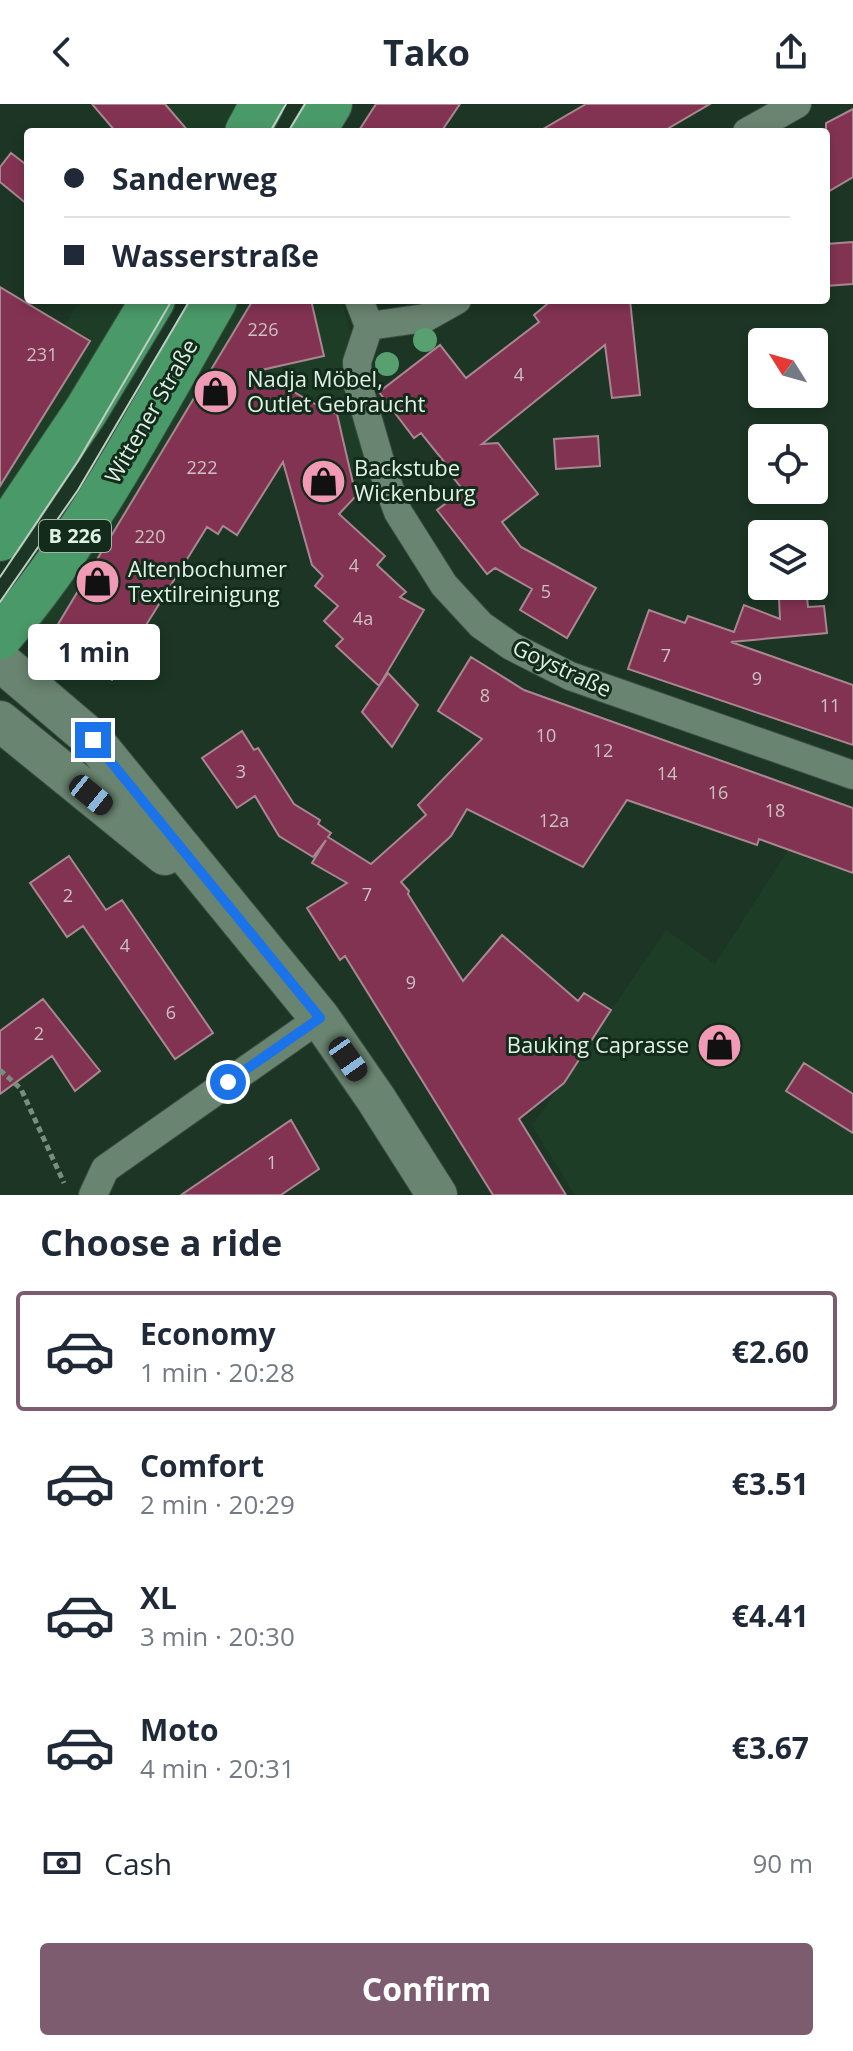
<!DOCTYPE html>
<meta charset="utf-8">
<style>
body{margin:0;font-family:"Open Sans",sans-serif;background:#f6f6f7;color:#1f2937;height:100vh;display:flex;flex-direction:column;font-size:30px;white-space:nowrap}
*{box-sizing:border-box;margin:0}
p{font-size:26px;color:#747a83}
.icon{flex:none;width:44px;height:44px;fill:none;stroke:currentColor;stroke-width:2;stroke-linecap:round;stroke-linejoin:round}
.map{position:relative;height:1091px;overflow:hidden}
.drawer{display:flex;flex-direction:column;background:#fff;flex:1}
.drawer>*{flex:none}
.hud{position:absolute;left:24px;top:24px;width:806px;height:176px;border-radius:8px;box-shadow:0 4px 12px #0003;display:grid;align-content:center;height:176px;padding:0 40px;background:#fff}
.needle{width:52px;rotate:307deg}
.controls{position:absolute;left:748px;top:224px;display:grid;gap:16px}
.controls a{display:grid;place-items:center;width:80px;height:80px;border-radius:8px;background:#fff;box-shadow:0 4px 12px #0003;font-size:40px}
.end{position:absolute;width:36px;height:36px;margin:-18px;border:10px solid #1a73e8;background:#fff;box-shadow:0 0 0 4px #fff}
.from{border-radius:50%}
.bubble{position:absolute;height:56px;border-radius:8px;background:#fff;box-shadow:0 4px 12px #0003;font-size:26px;font-weight:700;line-height:56px;text-align:center}
.car{position:absolute;width:24px;height:48px;margin:-24px -12px;border-radius:10px;box-shadow:0 0 6px 2px #0007;background:linear-gradient(#222 24%,#8ab4d8 0 40%,#222 0 76%,#8ab4d8 0 86%,#222 0)}
.hud b{display:flex;align-items:center;gap:28px;height:76px;font-size:30px}
.hud b+b{border-top:2px solid #e0e1e3}
.hud i{width:20px;height:20px;background:#1f2937}
ul{padding:0;list-style:none}
li{display:flex;align-items:center;gap:24px;height:120px;margin:0 16px 12px;padding:0 24px;border:4px solid transparent;border-radius:8px}
li div{flex:1}
li b{display:block;font-size:30px}
li em{font-style:normal;font-weight:700}
li.on{border-color:#7d5c70}
li>.icon{width:72px;height:72px;stroke-width:1.5}
h2{padding:0 40px;font-size:36px;line-height:96px}
.pay{display:flex;align-items:center;gap:20px;height:88px;padding:0 40px;font-size:30px}
.pay p{margin-inline-start:auto}
.cta{display:flex;gap:16px;margin-top:auto;padding:16px 40px}
.cta a{flex:1;height:92px;border-radius:8px;background:#7d5c70;color:#fff;font-size:32px;font-weight:700;line-height:92px;text-align:center}
header{display:flex;justify-content:space-between;align-items:center;height:104px;padding:0 40px;background:#fff;font-size:36px;font-weight:700}
.map>svg:first-child{display:block}
</style>
<header><svg class="icon" aria-label="back" viewBox="0 0 24 24"><path d="M15 5l-7 7 7 7"/></svg>Tako<svg class="icon" aria-label="share" viewBox="0 0 24 24"><path d="M12 15V3M7 8l5-5 5 5M5 13v7h14v-7"/></svg></header>
<div class="map">
<svg width="853" height="1091" viewBox="0 0 853 1091">
<rect width="100%" height="100%" fill="#1c3524"/>
<path fill="#1d3d27" d="M 123,0 L 244,0 L 228,28 L 147,28 Z
M 80,196 L 132,196 L 0,406 L 0,328 Z
M 232,196 L 342,196 L 351,233 L 344,263 L 344,287 L 361,341 L 374,371 L 307,444 L 287,370 L 276,364 L 316,298 L 266,268 L 272,258 L 286,266 L 295,251 L 273,207 L 54,574 L 37,554 L 33,541 L 34,525 Z
M 822,693 L 853,704 L 853,1091 L 575,1091 L 532,1022 L 666,826 L 715,860 Z"/>
<path fill="#833352" stroke="#a98791" stroke-width="2" d="M 92,0 L 165,0 L 189,28 L 116,28 Z
M 376,0 L 460,0 L 441,28 L 358,28 Z
M 586,0 L 710,0 L 662,28 L 538,28 Z
M 853,5 L 853,73 L 826,89 L 826,19 Z
M 11,49 L 28,62 L 28,101 L 0,78 L 0,63 Z
M 853,138 L 853,180 L 826,182 L 826,140 Z
M 0,183 L 90,237 L 0,382 Z
M 253,196 L 311,196 L 324,252 L 257,267 L 324,305 L 337,310 L 356,392 L 339,410 L 385,452 L 377,461 L 406,488 L 400,493 L 424,506 L 379,582 L 336,542 L 343,535 L 324,517 L 338,502 L 315,482 L 323,472 L 312,461 L 283,358 L 237,431 L 223,422 L 218,430 L 207,423 L 112,576 L 48,537 Z
M 552,196 L 630,196 L 640,291 L 612,294 L 605,241 L 482,340 L 498,339 L 538,390 L 502,418 L 521,443 L 596,484 L 567,534 L 520,506 L 532,485 L 495,464 L 487,470 L 437,406 L 463,386 L 452,372 L 454,370 L 421,329 L 414,334 L 379,288 L 440,241 L 466,274 L 539,218 L 534,211 Z
M 598,332 L 600,362 L 556,365 L 554,335 Z
M 807,493 L 808,503 L 824,502 L 827,529 L 731,538 L 853,581 L 853,641 L 628,565 L 649,506 L 685,519 L 688,512 L 734,528 L 744,501 L 780,515 L 779,495 Z
M 471,553 L 524,586 L 853,704 L 853,769 L 759,735 L 757,741 L 627,696 L 583,763 L 467,705 L 451,732 L 401,778 L 409,787 L 408,790 L 463,877 L 502,831 L 578,897 L 584,889 L 611,906 L 564,979 L 519,1015 L 566,1091 L 493,1091 L 345,852 L 340,856 L 307,804 L 347,779 L 312,759 L 326,736 L 313,753 L 279,732 L 255,692 L 237,704 L 202,654 L 242,627 L 254,646 L 258,644 L 294,700 L 320,716 L 318,720 L 331,729 L 328,733 L 371,760 L 426,711 L 418,701 L 482,635 L 438,607 Z
M 388,569 L 418,601 L 392,643 L 362,608 Z
M 69,752 L 106,806 L 122,796 L 213,929 L 175,955 L 83,822 L 67,833 L 30,779 Z
M 43,895 L 100,967 L 75,987 L 52,952 L 0,990 L 0,927 Z
M 804,959 L 853,990 L 853,1029 L 786,987 Z
M 291,1016 L 319,1065 L 281,1091 L 181,1091 Z"/>
<g fill="none" stroke-linecap="round" stroke-linejoin="round">
<defs>
<path id="street" d="M 747,28 L 797,0
M 359,196 L 369,222 L 357,258 L 358,281 L 382,364 L 398,408 L 444,481 L 481,521 L 511,542 L 570,572 L 853,671
M 369,222 L 425,214 L 457,196
M 93,1091 L 105,1065 L 320,914"/>
<path id="secondary" d="M 0,557 L 93,636 L 320,914 L 376,995 L 437,1091
M 0,617 L 165,751"/>
<path id="primary" d="M 247,28 L 262,0
M 313,28 L 330,0
M 0,435 L 86,307 L 153,196
M 0,533 C 87,432 149,311 215,196"/>
</defs>
<use href="#street" stroke="#394f41" stroke-width="30"/>
<use href="#secondary" stroke="#394f41" stroke-width="42"/>
<use href="#primary" stroke="#394f41" stroke-width="46"/>
<path stroke="#798e7f" stroke-width="5" stroke-dasharray="6 4" stroke-linecap="butt" d="M 0,966 L 21,985 L 64,1079"/>
<use href="#street" stroke="#698470" stroke-width="28"/>
<use href="#secondary" stroke="#698470" stroke-width="40"/>
<use href="#primary" stroke="#4a9968" stroke-width="44"/>
<path stroke="#bdcec2" stroke-width="2" d="M 270,28 L 286,0
M 288,28 L 305,0
M 0,473 L 78,357 L 172,196
M 0,498 L 78,386 L 190,196"/>
</g>
<g fill="#58a06f">
<circle cx="425" cy="236" r="12"/>
<circle cx="387" cy="260" r="12"/>
</g>
<g fill="none" stroke-linecap="round" stroke-linejoin="round">
<path stroke="#1a73e8" stroke-width="10" d="M 93,636 L 320,914 L 228,978"/>
</g>
<defs>
<symbol id="shop-disc" viewBox="-11 -11 22 22"><circle r="9.5" fill="#f09ab5" stroke="#122b1a"/><path d="M-5-2.5h2.3a2.7 3.5 0 0 1 5.4 0H5L5.5 6h-11ZM-1.5-2.5h3a1.5 2.3 0 0 0-3 0Z" fill="#111"/></symbol>
</defs>
<g fill-rule="evenodd">
<use href="#shop-disc" x="190" y="262" width="51" height="51"/>
<use href="#shop-disc" x="298" y="352" width="51" height="51"/>
<use href="#shop-disc" x="72" y="452" width="51" height="51"/>
<use href="#shop-disc" x="694" y="916" width="51" height="51"/>
</g>
<g text-anchor="middle" stroke-width="6" stroke-linejoin="round" paint-order="stroke">
<g font-size="18" fill="#cac1c0">
<text x="263" y="232">226</text>
<text x="42" y="257">231</text>
<text x="519" y="277">4</text>
<text x="202" y="370">222</text>
<text x="150" y="439">220</text>
<text x="354" y="468">4</text>
<text x="546" y="494">5</text>
<text x="363" y="521">4a</text>
<text x="666" y="558">7</text>
<text x="757" y="581">9</text>
<text x="485" y="598">8</text>
<text x="830" y="608">11</text>
<text x="546" y="638">10</text>
<text x="603" y="653">12</text>
<text x="241" y="674">3</text>
<text x="667" y="676">14</text>
<text x="718" y="695">16</text>
<text x="775" y="713">18</text>
<text x="554" y="723">12a</text>
<text x="367" y="797">7</text>
<text x="68" y="798">2</text>
<text x="125" y="848">4</text>
<text x="411" y="885">9</text>
<text x="171" y="915">6</text>
<text x="39" y="936">2</text>
<text x="272" y="1065">1</text>
</g>
<rect fill="#122b1a" stroke="#a3b5a8" stroke-width="2" x="39" y="416" width="72" height="32" rx="6"/>
<g font-size="20" font-weight="bold" fill="#e1f0e5">
<text x="75" y="439">B 226</text>
</g>
<g font-size="22" fill="#e1f0e5" stroke="#122b1a" text-anchor="start">
<text x="247" y="283">Nadja Möbel,<tspan x="247" dy="25">Outlet Gebraucht</tspan></text>
<text x="354" y="372">Backstube<tspan x="354" dy="25">Wickenburg</tspan></text>
<text x="128" y="473">Altenbochumer<tspan x="128" dy="25">Textilreinigung</tspan></text>
<text x="689" y="949" text-anchor="end">Bauking Caprasse</text>
</g>
<g font-size="22" fill="#e1f0e5" stroke="#122b1a">
<text transform="translate(151 307) rotate(-60)" y="8">Wittener Straße</text>
<text transform="translate(562 564) rotate(25)" y="8">Goystraße</text>
</g>
</g>
</svg>
<div class="controls">
<a><svg class="needle" viewBox="-14 -14 28 28"><path d="M0-13l5 13h-10z" fill="#e53935"/><path d="M0 13l5-13h-10z" fill="#747a83"/></svg></a>
<a><svg class="icon" aria-label="locate" viewBox="0 0 24 24"><circle cx="12" cy="12" r="6"/><path d="M12 2v4M12 18v4M2 12h4M18 12h4"/></svg></a>
<a><svg class="icon" aria-label="layers" viewBox="0 0 24 24"><path d="M12 4l9 5-9 5-9-5zM3 14l9 5 9-5"/></svg></a>
</div>
<i class="end from" style="left:228px;top:978px"></i>
<i class="end" style="left:93px;top:636px"></i>
<div class="bubble" style="left:28px;top:520px;width:132px">1 min</div>
<i class="car" style="left:91px;top:691px;rotate:129deg"></i>
<i class="car" style="left:348px;top:955px;rotate:145deg"></i>
<div class="hud">
<b><i class="from"></i>Sanderweg</b>
<b><i></i>Wasserstraße</b>
</div>
</div>
<section class="drawer">
<h2>Choose a ride</h2>
<ul>
<li class="on"><svg class="icon" aria-label="car" viewBox="0 0 24 24"><path d="M5 17H2v-5l4-1 3-4h7l3 4 3 1v5h-3M9 17h6M6 11h13"/><circle cx="7" cy="17" r="2"/><circle cx="17" cy="17" r="2"/></svg><div><b>Economy</b><p>1 min · 20:28</p></div><em>€2.60</em></li>
<li><svg class="icon" aria-label="car" viewBox="0 0 24 24"><path d="M5 17H2v-5l4-1 3-4h7l3 4 3 1v5h-3M9 17h6M6 11h13"/><circle cx="7" cy="17" r="2"/><circle cx="17" cy="17" r="2"/></svg><div><b>Comfort</b><p>2 min · 20:29</p></div><em>€3.51</em></li>
<li><svg class="icon" aria-label="car" viewBox="0 0 24 24"><path d="M5 17H2v-5l4-1 3-4h7l3 4 3 1v5h-3M9 17h6M6 11h13"/><circle cx="7" cy="17" r="2"/><circle cx="17" cy="17" r="2"/></svg><div><b>XL</b><p>3 min · 20:30</p></div><em>€4.41</em></li>
<li><svg class="icon" aria-label="car" viewBox="0 0 24 24"><path d="M5 17H2v-5l4-1 3-4h7l3 4 3 1v5h-3M9 17h6M6 11h13"/><circle cx="7" cy="17" r="2"/><circle cx="17" cy="17" r="2"/></svg><div><b>Moto</b><p>4 min · 20:31</p></div><em>€3.67</em></li>
</ul>
<div class="pay"><svg class="icon" aria-label="cash" viewBox="0 0 24 24"><path d="M3 7h18v10H3z"/><circle cx="12" cy="12" r="2"/></svg>Cash<p>90 m</p></div>
<div class="cta"><a>Confirm</a></div>
</section>
